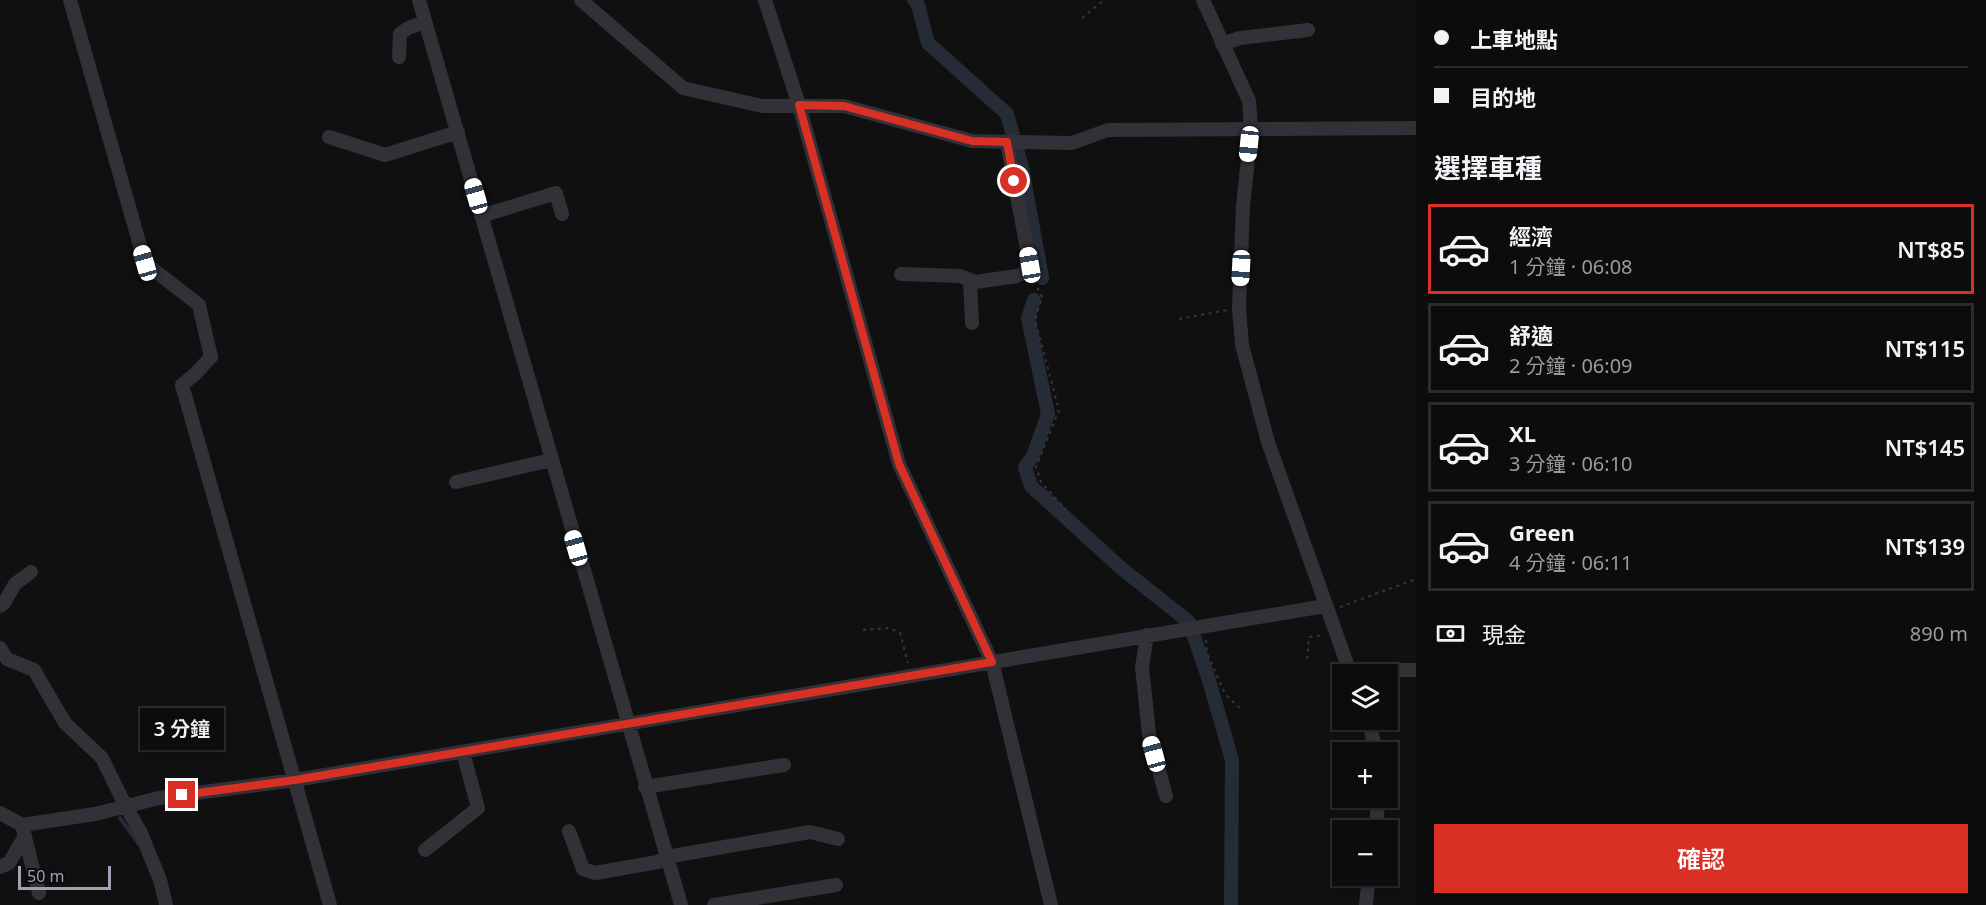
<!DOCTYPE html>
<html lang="zh-TW">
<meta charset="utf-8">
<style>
body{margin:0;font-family:"Noto Sans","Noto Sans TC",sans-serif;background:#1a1a1b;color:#f1f3f6;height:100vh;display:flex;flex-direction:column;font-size:22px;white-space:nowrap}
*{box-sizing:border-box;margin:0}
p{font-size:20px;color:#9a9b9d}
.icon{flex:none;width:33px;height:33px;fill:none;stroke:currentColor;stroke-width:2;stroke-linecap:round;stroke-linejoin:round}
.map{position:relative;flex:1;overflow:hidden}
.sheet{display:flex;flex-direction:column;background:#0c0c0d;width:570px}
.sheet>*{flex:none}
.hud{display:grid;align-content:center;height:132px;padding:0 18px;background:#0c0c0d}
.fabs{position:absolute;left:1332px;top:664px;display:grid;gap:12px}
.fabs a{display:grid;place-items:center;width:66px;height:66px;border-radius:0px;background:#0c0c0d;box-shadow:0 2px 4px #0004,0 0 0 2px #2c2c2e;font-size:30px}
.scale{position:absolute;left:18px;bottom:15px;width:93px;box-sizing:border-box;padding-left:6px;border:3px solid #a0a2b3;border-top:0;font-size:16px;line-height:21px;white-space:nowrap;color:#a0a2b3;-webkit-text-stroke:4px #0b0b0c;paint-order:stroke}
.end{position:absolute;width:27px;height:27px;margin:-14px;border:8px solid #d93025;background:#fff;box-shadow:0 0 0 3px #fff}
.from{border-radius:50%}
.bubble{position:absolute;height:42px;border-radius:0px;background:#0c0c0d;box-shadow:0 2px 4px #0004,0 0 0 2px #2c2c2e;font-size:20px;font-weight:600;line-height:42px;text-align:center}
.car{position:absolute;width:18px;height:36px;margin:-18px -9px;border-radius:8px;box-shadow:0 0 4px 2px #0007;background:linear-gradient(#fff 24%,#345 0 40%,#fff 0 76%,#345 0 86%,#fff 0)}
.hud b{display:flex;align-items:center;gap:21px;height:57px;font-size:22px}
.hud b+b{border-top:2px solid #2c2c2e}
.hud i{width:15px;height:15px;background:#f1f3f6}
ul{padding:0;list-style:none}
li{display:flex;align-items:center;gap:18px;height:90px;margin:0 12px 9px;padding:0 6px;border:3px solid #2c2c2e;border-radius:0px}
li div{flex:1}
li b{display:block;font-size:22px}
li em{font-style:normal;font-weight:600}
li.active{border-color:#d93025}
li>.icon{width:54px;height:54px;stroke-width:1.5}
h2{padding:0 18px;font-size:27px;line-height:72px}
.pay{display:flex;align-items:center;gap:15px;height:66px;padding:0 18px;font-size:22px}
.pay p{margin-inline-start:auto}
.action{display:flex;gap:12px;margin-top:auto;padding:12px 18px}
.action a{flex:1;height:69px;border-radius:0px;background:#d93025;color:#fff;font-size:24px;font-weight:600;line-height:69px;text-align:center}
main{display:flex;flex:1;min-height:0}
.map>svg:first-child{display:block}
</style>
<main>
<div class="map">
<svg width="1416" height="905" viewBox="0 0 1416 905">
<rect width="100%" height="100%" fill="#101011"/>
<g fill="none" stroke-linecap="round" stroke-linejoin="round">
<path stroke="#262c36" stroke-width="4" d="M 120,818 L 139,844"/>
<path stroke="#262c36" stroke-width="14" d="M 914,0 L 918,5 L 928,43 L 1007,114 L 1022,167 L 1042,278
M 1034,300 L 1028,318 L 1048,414 L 1033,456 L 1025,467 L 1031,486 L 1121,568 L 1189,622 L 1208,677 L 1232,760 L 1231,905"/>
<path stroke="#36373e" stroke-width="2" stroke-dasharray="3 4.5" stroke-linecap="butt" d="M 1082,18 L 1104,0
M 1034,281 L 1042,297 L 1035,320 L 1059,410 L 1036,467 L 1041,482 L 1067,511
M 1179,319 L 1227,310
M 1340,607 L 1416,579
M 863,630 L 890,628 L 900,633 L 908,663
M 1206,640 L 1207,653 L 1225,694 L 1242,710
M 1307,659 L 1309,637 L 1323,635"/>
<path stroke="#313137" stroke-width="14" d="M 70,0 L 145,263 L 199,305 L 211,357 L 195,374 L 182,385 L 330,905
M 419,0 L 681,905
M 581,0 L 683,88 L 762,106 L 844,106 L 972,141 L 1072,143 L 1108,130 L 1416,128
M 765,0 L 799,105 L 899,464 L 992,662 L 1051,905
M 1203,0 L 1249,101 L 1251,130 L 1243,206 L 1239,308 L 1242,345 L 1268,442 L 1351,675
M 1222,44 L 1240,38 L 1308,30
M 399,57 L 400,34 L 408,28 L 425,22
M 329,137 L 385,155 L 458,132
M 481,216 L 556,193 L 562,214
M 901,274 L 960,276 L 975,282 L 1017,276 L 1028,271 L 1030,265 L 1007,142
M 970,280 L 972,323
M 456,482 L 551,460
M 0,606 L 4,603 L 15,584 L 31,572
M 1147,635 L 1142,667 L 1149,734 L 1166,796
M 0,648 L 7,659 L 34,670 L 65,723 L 102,758 L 126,807 L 140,831 L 160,880 L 166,905
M 1349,670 L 1416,670
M 1368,720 L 1377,753
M 645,787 L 784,765
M 0,813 L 22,825 L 95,814 L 159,798 L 295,780 L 1325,606
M 22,825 L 39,893
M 569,831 L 583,869 L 595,873 L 658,862 L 666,857 L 810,832 L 838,839
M 1375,831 L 1379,798
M 425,850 L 478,808 L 463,752
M 0,867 L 9,863 L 25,836
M 714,905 L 836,885
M 1366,905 L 1369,876"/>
</g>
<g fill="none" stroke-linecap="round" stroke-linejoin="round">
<path stroke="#d93025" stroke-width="8" d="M 182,795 L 295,780 L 992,662 L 899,464 L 799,105 L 844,106 L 972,141 L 1007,142 L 1014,181"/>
</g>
</svg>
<div class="fabs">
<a><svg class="icon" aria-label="layers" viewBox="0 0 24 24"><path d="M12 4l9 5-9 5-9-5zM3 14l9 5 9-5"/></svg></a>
<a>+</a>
<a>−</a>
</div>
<div class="scale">50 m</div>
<i class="end from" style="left:1014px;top:181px"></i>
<i class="end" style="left:182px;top:795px"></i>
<div class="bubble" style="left:140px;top:708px;width:84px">3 分鐘</div>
<i class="car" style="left:1249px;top:144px;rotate:186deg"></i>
<i class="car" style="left:476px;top:196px;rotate:344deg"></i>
<i class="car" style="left:145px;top:263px;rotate:344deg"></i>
<i class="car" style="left:1030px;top:265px;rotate:350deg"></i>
<i class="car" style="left:1241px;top:268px;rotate:183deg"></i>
<i class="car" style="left:576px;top:548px;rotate:344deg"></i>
<i class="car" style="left:1154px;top:754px;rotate:345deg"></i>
</div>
<section class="sheet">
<div class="hud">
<b><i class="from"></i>上車地點</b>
<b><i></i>目的地</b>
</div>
<h2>選擇車種</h2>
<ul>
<li class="active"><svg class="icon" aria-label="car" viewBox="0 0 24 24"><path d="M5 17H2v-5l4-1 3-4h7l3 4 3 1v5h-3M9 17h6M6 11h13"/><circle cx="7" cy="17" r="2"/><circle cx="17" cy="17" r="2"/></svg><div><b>經濟</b><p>1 分鐘 · 06:08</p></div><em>NT$85</em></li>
<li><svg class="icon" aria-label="car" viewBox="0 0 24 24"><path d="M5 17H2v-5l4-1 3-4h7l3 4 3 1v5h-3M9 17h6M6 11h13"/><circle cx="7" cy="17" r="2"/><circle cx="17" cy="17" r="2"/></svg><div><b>舒適</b><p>2 分鐘 · 06:09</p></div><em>NT$115</em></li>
<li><svg class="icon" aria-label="car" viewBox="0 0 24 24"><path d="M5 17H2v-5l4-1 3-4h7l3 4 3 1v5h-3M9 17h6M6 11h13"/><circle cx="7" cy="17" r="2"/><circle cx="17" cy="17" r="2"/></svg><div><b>XL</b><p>3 分鐘 · 06:10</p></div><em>NT$145</em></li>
<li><svg class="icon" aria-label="car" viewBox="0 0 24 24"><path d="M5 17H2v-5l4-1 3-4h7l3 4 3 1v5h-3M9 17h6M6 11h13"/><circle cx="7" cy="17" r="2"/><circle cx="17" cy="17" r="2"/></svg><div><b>Green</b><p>4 分鐘 · 06:11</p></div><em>NT$139</em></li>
</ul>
<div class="pay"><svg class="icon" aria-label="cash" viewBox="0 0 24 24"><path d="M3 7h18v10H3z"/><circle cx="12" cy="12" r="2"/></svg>現金<p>890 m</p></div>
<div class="action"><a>確認</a></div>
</section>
</main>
